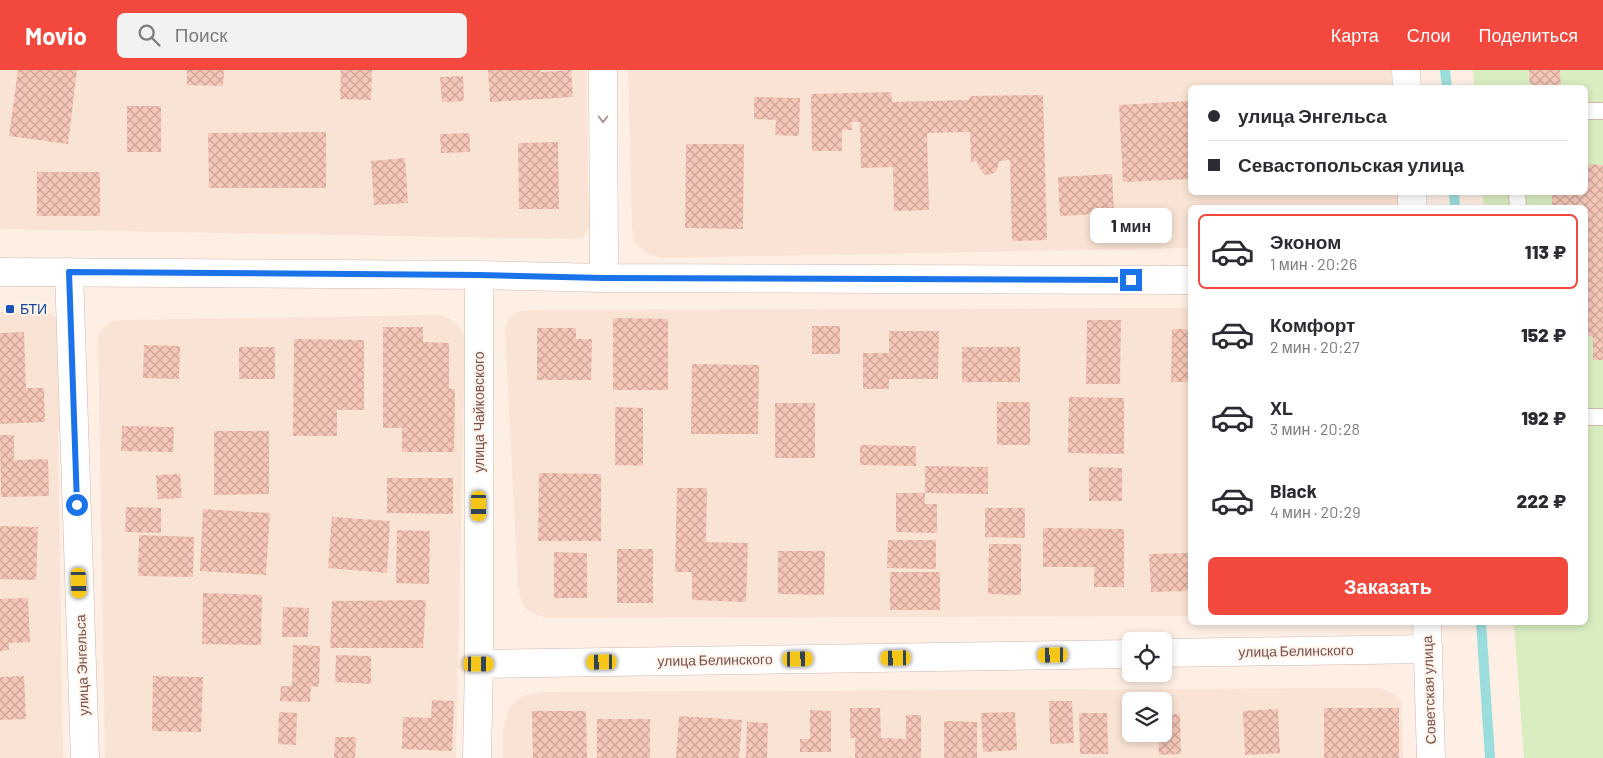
<!DOCTYPE html>
<html lang="ru">
<meta charset="utf-8">
<style>
body{margin:0;font-family:Barlow,sans-serif;background:#f2f2f3;color:#2b2b33;height:100vh;display:flex;flex-direction:column;font-size:19px;white-space:nowrap}
*{box-sizing:border-box;margin:0}
p{font-size:16px;color:#7c7c81}
.icon{flex:none;width:28px;height:28px;fill:none;stroke:currentColor;stroke-width:2;stroke-linecap:round;stroke-linejoin:round}
.map{position:relative;flex:1;overflow:hidden}
.drawer{position:absolute;left:1188px;top:135px;width:400px;height:420px;display:flex;flex-direction:column;background:#fff;border-radius:8px;box-shadow:0 2px 8px #0003}
.drawer>*{flex:none}
.guide{position:absolute;left:1188px;top:15px;width:400px;height:110px;border-radius:8px;box-shadow:0 2px 8px #0003;display:grid;align-content:center;height:110px;padding:0 20px;background:#fff}
.buttons{position:absolute;left:1122px;top:562px;display:grid;gap:10px}
.buttons a{display:grid;place-items:center;width:50px;height:50px;border-radius:8px;background:#fff;box-shadow:0 2px 8px #0003;font-size:25px}
.end{position:absolute;width:22px;height:22px;margin:-11px;border:6px solid #1a73e8;background:#fff;box-shadow:0 0 0 2px #fff}
.from{border-radius:50%}
.bubble{position:absolute;height:35px;border-radius:8px;background:#fff;box-shadow:0 2px 8px #0003;font-size:16px;font-weight:800;line-height:35px;text-align:center}
.car{position:absolute;width:15px;height:30px;margin:-15px -8px;border-radius:6px;box-shadow:0 0 4px 1px #0007;background:linear-gradient(#f5c518 24%,#345 0 40%,#f5c518 0 76%,#345 0 86%,#f5c518 0)}
.guide b{display:flex;align-items:center;gap:18px;height:48px;font-size:19px}
.guide b+b{border-top:1px solid #e1e1e2}
.guide i{width:12px;height:12px;background:#2b2b33}
ul{padding:9px 0 0;list-style:none}
li{display:flex;align-items:center;gap:15px;height:75px;margin:0 10px 8px;padding:0 10px;border:2px solid transparent;border-radius:8px}
li div{flex:1}
li b{display:block;font-size:19px}
li em{font-style:normal;font-weight:800}
li.selected{border-color:#f3483e}
li>.icon{width:45px;height:45px;stroke-width:1.5}
.cta{display:flex;gap:10px;margin-top:auto;padding:10px 20px}
.cta a{flex:1;height:58px;border-radius:8px;background:#f3483e;color:#fff;font-size:20px;font-weight:800;line-height:58px;text-align:center}
header{display:flex;align-items:center;gap:30px;box-sizing:border-box;height:70px;padding:0 25px;background:#f3483e;color:#fff}
header strong{font-size:24px}
nav{display:flex;gap:28px;margin-inline-start:auto;font-size:18px}
.search{width:350px;height:45px;background:#f2f2f3;display:flex;align-items:center;gap:12px;box-sizing:border-box;padding:0 18px;border-radius:8px;color:#7c7c81;font-size:19px}
.map>svg:first-child{display:block}
</style>
<header>
<strong>Movio</strong>
<div class="search"><svg class="icon" aria-label="search" viewBox="0 0 24 24"><circle cx="10" cy="10" r="6"/><path d="M15 15l6 6"/></svg>Поиск</div>
<nav><a>Карта</a><a>Слои</a><a>Поделиться</a></nav>
</header>
<div class="map">
<svg width="1603" height="688" viewBox="0 0 1603 688">
<defs>
<pattern id="building-cross-hatch" width="8" height="8" patternUnits="userSpaceOnUse" patternTransform="scale(1.25)"><rect width="8" height="8" fill="#f6c7b9"/><path d="M0 0l8 8M0 8l8-8" fill="none" stroke="#cca498"/></pattern>
</defs>
<rect width="100%" height="100%" fill="#feefe4"/>
<path fill="#f9e3d4" fill-rule="evenodd" d="M 0,0 L 586,0 L 589,157 L 583,167 L 573,169 L 0,159 Z
M 628,0 L 1391,0 L 1392,17 L 1190,18 L 1190,122 L 1399,123 L 1400,137 L 1190,138 L 1190,178 L 662,188 L 648,184 L 635,173 L 632,158 Z
M 1190,238 L 1190,546 L 545,548 L 527,540 L 521,531 L 518,517 L 505,258 L 509,249 L 517,242 L 531,240 Z
M 41,241 L 52,244 L 59,250 L 65,349 L 58,363 L 63,688 L 0,688 L 0,242 Z
M 440,245 L 450,249 L 459,256 L 465,268 L 456,688 L 105,688 L 98,264 L 110,252 L 122,250 Z
M 1381,618 L 1395,625 L 1402,634 L 1403,688 L 503,688 L 503,659 L 510,637 L 522,626 L 543,622 ZM 1131,631 L 1164,631 L 1164,664 L 1131,664 Z"/>
<path fill="#daedc1" d="M 1473,0 L 1603,0 L 1603,688 L 1524,688 L 1514,553 L 1585,552 L 1585,138 L 1484,137 L 1482,123 L 1585,122 L 1585,18 L 1474,17 Z"/>
<g fill="none" stroke-linecap="round" stroke-linejoin="round">
<path stroke="#9bdddc" stroke-width="10" d="M 1445,0 L 1447,18
M 1454,122 L 1455,138
M 1481,552 L 1490,688"/>
</g>
<path fill="url(#building-cross-hatch)" d="M 18,0 L 77,0 L 68,74 L 9,66 Z
M 187,0 L 224,0 L 223,16 L 187,15 Z
M 341,0 L 372,0 L 371,30 L 340,29 Z
M 488,0 L 540,0 L 541,2 L 571,0 L 573,27 L 490,32 Z
M 1529,0 L 1560,0 L 1561,18 L 1530,18 Z
M 463,6 L 464,31 L 442,32 L 440,7 Z
M 891,22 L 892,32 L 969,30 L 970,26 L 1043,25 L 1047,170 L 1012,171 L 1010,90 L 999,91 L 997,100 L 994,103 L 989,105 L 984,104 L 978,96 L 977,91 L 971,92 L 970,62 L 927,63 L 929,140 L 894,141 L 893,97 L 861,98 L 860,52 L 851,52 L 852,60 L 842,60 L 842,81 L 812,81 L 811,24 Z
M 754,27 L 800,28 L 799,66 L 775,65 L 776,50 L 754,49 Z
M 1190,31 L 1190,109 L 1123,112 L 1119,35 Z
M 127,36 L 161,36 L 161,82 L 127,82 Z
M 326,62 L 326,118 L 209,118 L 208,63 Z
M 470,63 L 470,82 L 441,83 L 440,64 Z
M 558,72 L 559,139 L 519,139 L 518,73 Z
M 686,74 L 744,74 L 743,159 L 685,158 Z
M 405,88 L 408,133 L 374,135 L 371,91 Z
M 1585,94 L 1603,95 L 1603,290 L 1593,290 L 1593,267 L 1585,266 L 1585,138 L 1552,138 L 1552,122 L 1585,122 Z
M 37,102 L 100,102 L 100,146 L 37,146 Z
M 1112,104 L 1114,143 L 1060,146 L 1058,107 Z
M 1311,122 L 1339,122 L 1339,125 L 1311,125 Z
M 613,248 L 668,249 L 668,320 L 613,320 Z
M 1087,250 L 1121,250 L 1120,314 L 1086,314 Z
M 812,256 L 840,256 L 840,284 L 812,284 Z
M 383,257 L 423,257 L 423,272 L 449,273 L 449,319 L 455,319 L 454,382 L 402,382 L 402,358 L 383,358 Z
M 537,258 L 576,258 L 576,269 L 592,269 L 591,310 L 537,310 Z
M 1172,259 L 1190,259 L 1190,312 L 1171,312 Z
M 889,261 L 939,261 L 938,309 L 889,309 L 889,319 L 863,319 L 863,283 L 889,283 Z
M 24,262 L 26,318 L 44,318 L 45,352 L 0,354 L 0,263 Z
M 294,269 L 364,270 L 364,340 L 337,340 L 337,366 L 293,366 Z
M 144,275 L 180,276 L 179,309 L 143,308 Z
M 239,277 L 275,277 L 275,309 L 239,309 Z
M 962,277 L 1020,277 L 1020,312 L 962,312 Z
M 692,294 L 759,295 L 758,364 L 691,364 Z
M 1069,327 L 1124,328 L 1124,384 L 1068,383 Z
M 997,332 L 1030,332 L 1030,375 L 997,375 Z
M 775,333 L 815,333 L 815,388 L 775,388 Z
M 615,337 L 643,338 L 643,396 L 615,395 Z
M 122,356 L 174,357 L 173,382 L 121,381 Z
M 214,361 L 269,361 L 269,424 L 214,425 Z
M 0,365 L 14,365 L 14,390 L 48,389 L 49,426 L 1,427 Z
M 860,375 L 916,376 L 916,396 L 860,395 Z
M 925,396 L 988,397 L 988,424 L 925,423 L 925,434 L 937,434 L 937,463 L 896,462 L 896,423 L 925,423 Z
M 1089,397 L 1122,398 L 1122,431 L 1089,431 Z
M 539,403 L 601,404 L 601,471 L 538,471 Z
M 180,404 L 182,428 L 158,429 L 156,405 Z
M 387,408 L 453,408 L 453,444 L 387,443 Z
M 677,418 L 707,418 L 706,472 L 748,473 L 746,532 L 692,530 L 692,502 L 675,502 Z
M 126,437 L 161,438 L 161,463 L 125,462 Z
M 985,438 L 1025,438 L 1025,468 L 985,467 Z
M 203,439 L 270,443 L 266,505 L 200,501 Z
M 332,447 L 390,451 L 387,503 L 328,498 Z
M 0,456 L 38,457 L 36,510 L 0,509 Z
M 1043,458 L 1124,459 L 1124,517 L 1094,517 L 1094,497 L 1043,497 Z
M 397,460 L 430,461 L 429,514 L 396,513 Z
M 139,465 L 194,467 L 193,507 L 138,506 Z
M 888,470 L 936,470 L 936,499 L 887,498 Z
M 989,474 L 1021,474 L 1021,525 L 988,524 Z
M 617,479 L 653,479 L 653,533 L 617,533 Z
M 778,481 L 825,481 L 824,525 L 778,524 Z
M 554,482 L 587,483 L 587,528 L 554,528 Z
M 1190,483 L 1190,521 L 1151,522 L 1149,484 Z
M 890,502 L 940,502 L 940,540 L 890,540 Z
M 203,523 L 262,525 L 261,575 L 202,574 Z
M 28,528 L 30,572 L 9,573 L 9,580 L 0,581 L 0,529 Z
M 426,530 L 423,578 L 330,578 L 332,531 Z
M 283,537 L 309,538 L 308,567 L 282,567 Z
M 293,575 L 320,576 L 319,617 L 311,616 L 310,632 L 280,631 L 281,616 L 292,616 Z
M 336,585 L 371,586 L 371,614 L 335,612 Z
M 24,606 L 26,649 L 0,650 L 0,607 Z
M 153,606 L 203,607 L 201,662 L 152,661 Z
M 432,630 L 454,631 L 452,681 L 402,679 L 403,647 L 431,648 Z
M 1049,631 L 1072,631 L 1074,673 L 1050,674 Z
M 850,638 L 880,638 L 881,668 L 906,669 L 906,645 L 921,645 L 921,688 L 855,688 L 855,668 L 850,668 Z
M 1324,638 L 1399,638 L 1399,688 L 1324,688 Z
M 1278,639 L 1280,683 L 1245,685 L 1243,641 Z
M 810,640 L 831,641 L 831,682 L 800,682 L 800,669 L 810,669 Z
M 532,641 L 586,641 L 587,688 L 533,688 Z
M 279,642 L 297,643 L 296,675 L 278,674 Z
M 1015,642 L 1017,680 L 983,682 L 981,643 Z
M 1079,643 L 1107,643 L 1108,684 L 1080,684 Z
M 1180,644 L 1181,684 L 1159,685 L 1158,664 L 1164,664 L 1164,645 Z
M 679,646 L 742,650 L 739,688 L 676,688 Z
M 597,649 L 650,649 L 650,688 L 597,688 Z
M 944,651 L 977,652 L 977,688 L 944,688 Z
M 747,652 L 768,653 L 767,688 L 746,688 Z
M 335,667 L 356,667 L 355,688 L 334,688 Z"/>
<g fill="none" stroke-linecap="round" stroke-linejoin="round">
<defs>
<path id="service" d="M 1585,41 L 1603,41
M 1517,122 L 1518,138
M 1585,347 L 1603,347"/>
<path id="minor" d="M 603,0 L 604,208
M 0,202 L 479,205 L 604,208 L 1190,210
M 69,202 L 85,688
M 1164,583 L 1428,579
M 479,594 L 1131,584
M 477,688 L 479,594 L 479,205"/>
<path id="tertiary" d="M 1406,0 L 1407,18
M 1412,122 L 1412,138
M 1427,552 L 1431,688"/>
</defs>
<use href="#service" stroke="#d3b7ab" stroke-width="18"/>
<use href="#minor" stroke="#d3b7ab" stroke-width="29"/>
<use href="#tertiary" stroke="#d3b7ab" stroke-width="29"/>
<use href="#service" stroke="#fff" stroke-width="16"/>
<use href="#minor" stroke="#fff" stroke-width="28"/>
<use href="#tertiary" stroke="#fff" stroke-width="28"/>
</g>
<defs><path id="oneway-chevron" d="M-2-3.5L2.5 0L-2 3.5" fill="none" stroke-width="1.6" stroke-linecap="round" stroke-linejoin="round" transform="scale(1.25)"/></defs>
<use stroke="#af9691" href="#oneway-chevron" transform="translate(603 49) rotate(90)"/>
<g fill="none" stroke-linecap="round" stroke-linejoin="round">
<path stroke="#1a73e8" stroke-width="6" d="M 77,435 L 69,202 L 479,205 L 604,208 L 1131,210"/>
</g>
<rect fill="#1a4fb4" stroke="#fff4ec" stroke-width="2" x="5" y="234" width="10" height="10" rx="2.5"/>
<g text-anchor="middle" stroke-width="4" stroke-linejoin="round" paint-order="stroke">
<g font-size="14" fill="#164399" stroke="#fff4ec" text-anchor="start">
<text x="20" y="244">БТИ</text>
</g>
<g font-size="14" fill="#795047" stroke="#fff4ec">
<text transform="translate(479 342) rotate(-90)" y="5">улица Чайковского</text>
<text transform="translate(1296 581) rotate(-1)" y="5">улица Белинского</text>
<text transform="translate(715 590) rotate(-1)" y="5">улица Белинского</text>
<text transform="translate(82 595) rotate(-92)" y="5">улица Энгельса</text>
<text transform="translate(1429 620) rotate(-92)" y="5">Советская улица</text>
</g>
</g>
</svg>
<div class="buttons">
<a><svg class="icon" aria-label="locate" viewBox="0 0 24 24"><circle cx="12" cy="12" r="6"/><path d="M12 2v4M12 18v4M2 12h4M18 12h4"/></svg></a>
<a><svg class="icon" aria-label="layers" viewBox="0 0 24 24"><path d="M12 4l9 5-9 5-9-5zM3 14l9 5 9-5"/></svg></a>
</div>
<i class="end from" style="left:77px;top:435px"></i>
<i class="end" style="left:1131px;top:210px"></i>
<div class="bubble" style="left:1090px;top:138px;width:82px">1 мин</div>
<i class="car" style="left:479px;top:436px;rotate:180deg"></i>
<i class="car" style="left:79px;top:513px;rotate:178deg"></i>
<i class="car" style="left:1053px;top:585px;rotate:269deg"></i>
<i class="car" style="left:896px;top:588px;rotate:269deg"></i>
<i class="car" style="left:798px;top:589px;rotate:89deg"></i>
<i class="car" style="left:602px;top:592px;rotate:269deg"></i>
<i class="car" style="left:479px;top:594px;rotate:90deg"></i>
<div class="guide">
<b><i class="from"></i>улица Энгельса</b>
<b><i></i>Севастопольская улица</b>
</div>
<section class="drawer">
<ul>
<li class="selected"><svg class="icon" aria-label="car" viewBox="0 0 24 24"><path d="M5 17H2v-5l4-1 3-4h7l3 4 3 1v5h-3M9 17h6M6 11h13"/><circle cx="7" cy="17" r="2"/><circle cx="17" cy="17" r="2"/></svg><div><b>Эконом</b><p>1 мин · 20:26</p></div><em>113 ₽</em></li>
<li><svg class="icon" aria-label="car" viewBox="0 0 24 24"><path d="M5 17H2v-5l4-1 3-4h7l3 4 3 1v5h-3M9 17h6M6 11h13"/><circle cx="7" cy="17" r="2"/><circle cx="17" cy="17" r="2"/></svg><div><b>Комфорт</b><p>2 мин · 20:27</p></div><em>152 ₽</em></li>
<li><svg class="icon" aria-label="car" viewBox="0 0 24 24"><path d="M5 17H2v-5l4-1 3-4h7l3 4 3 1v5h-3M9 17h6M6 11h13"/><circle cx="7" cy="17" r="2"/><circle cx="17" cy="17" r="2"/></svg><div><b>XL</b><p>3 мин · 20:28</p></div><em>192 ₽</em></li>
<li><svg class="icon" aria-label="car" viewBox="0 0 24 24"><path d="M5 17H2v-5l4-1 3-4h7l3 4 3 1v5h-3M9 17h6M6 11h13"/><circle cx="7" cy="17" r="2"/><circle cx="17" cy="17" r="2"/></svg><div><b>Black</b><p>4 мин · 20:29</p></div><em>222 ₽</em></li>
</ul>
<div class="cta"><a>Заказать</a></div>
</section>
</div>
